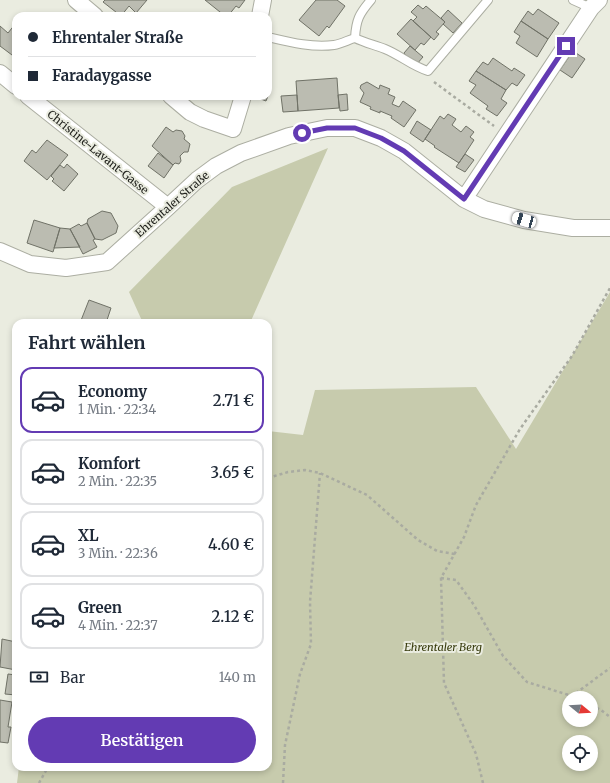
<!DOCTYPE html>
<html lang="de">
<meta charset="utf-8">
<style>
body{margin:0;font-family:Merriweather,serif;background:#f6f6f7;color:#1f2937;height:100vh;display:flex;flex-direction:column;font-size:15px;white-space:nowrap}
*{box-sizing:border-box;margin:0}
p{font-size:13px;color:#747a83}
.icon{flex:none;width:22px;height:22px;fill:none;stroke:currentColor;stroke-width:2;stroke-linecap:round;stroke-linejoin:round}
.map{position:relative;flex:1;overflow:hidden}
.details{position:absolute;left:12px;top:319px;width:260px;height:452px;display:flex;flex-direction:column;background:#fff;border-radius:12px;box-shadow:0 2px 6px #0003}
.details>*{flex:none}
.banner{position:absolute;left:12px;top:12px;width:260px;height:88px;border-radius:12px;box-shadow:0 2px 6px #0003;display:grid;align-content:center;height:88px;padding:0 16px;background:#fff}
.needle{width:26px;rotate:108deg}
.fabs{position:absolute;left:562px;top:691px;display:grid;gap:8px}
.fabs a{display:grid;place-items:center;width:36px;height:36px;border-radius:50%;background:#fff;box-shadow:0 2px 6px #0003;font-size:20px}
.end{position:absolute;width:18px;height:18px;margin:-9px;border:5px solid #633bb3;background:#fff;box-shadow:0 0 0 2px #fff}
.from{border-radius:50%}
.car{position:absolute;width:12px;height:24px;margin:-12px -6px;border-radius:5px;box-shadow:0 0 3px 1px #0007;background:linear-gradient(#fff 24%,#345 0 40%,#fff 0 76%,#345 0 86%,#fff 0)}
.banner b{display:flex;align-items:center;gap:14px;height:38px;font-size:15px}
.banner b+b{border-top:1px solid #e0e1e3}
.banner i{width:10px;height:10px;background:#1f2937}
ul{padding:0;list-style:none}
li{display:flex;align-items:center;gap:12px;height:66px;margin:0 8px 6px;padding:0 8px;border:2px solid #e0e1e3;border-radius:12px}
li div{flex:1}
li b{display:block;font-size:15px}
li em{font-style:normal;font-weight:600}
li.active{border-color:#633bb3}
li>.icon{width:36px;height:36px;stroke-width:1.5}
h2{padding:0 16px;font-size:18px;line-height:48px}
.pay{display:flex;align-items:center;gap:10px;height:44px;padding:0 16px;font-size:15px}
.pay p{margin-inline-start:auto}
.button{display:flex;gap:8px;margin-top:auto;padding:8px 16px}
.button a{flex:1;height:46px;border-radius:24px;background:#633bb3;color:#fff;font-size:16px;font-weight:600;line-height:46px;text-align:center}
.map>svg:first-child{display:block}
</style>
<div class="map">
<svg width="610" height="783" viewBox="0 0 610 783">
<rect width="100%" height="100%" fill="#eaece0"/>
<path fill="#c7cbad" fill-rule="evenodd" d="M 328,148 L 250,323 L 143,323 L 129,292 L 232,187 Z
M 610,292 L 610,783 L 17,783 L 19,767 L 268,767 L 268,431 L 303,435 L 315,390 L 476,387 L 516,449 ZM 569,698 L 591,698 L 591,720 L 569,720 ZM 569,742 L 591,742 L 591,764 L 569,764 Z"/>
<path fill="#bbbcb1" stroke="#707267" d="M 105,0 L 147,0 L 136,13 L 129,6 L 121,16 L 103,2 Z
M 205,0 L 245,0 L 239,8 L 236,6 L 228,16 L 225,16 Z
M 316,0 L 337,0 L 345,6 L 329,28 L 327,26 L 319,36 L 299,20 Z
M 418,5 L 423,9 L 426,6 L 445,22 L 436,32 L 439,34 L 434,40 L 413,21 L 417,17 L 411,12 Z
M 538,9 L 559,23 L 548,39 L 521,21 L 528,11 L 533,15 Z
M 448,10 L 462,23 L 453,33 L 443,24 L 445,22 L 441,18 Z
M 411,19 L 431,37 L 424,45 L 421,43 L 415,50 L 397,34 Z
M 521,21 L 548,39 L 537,57 L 516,43 L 520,36 L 514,32 Z
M 16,23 L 16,58 L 0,46 L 0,26 L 8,33 Z
M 410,46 L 423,57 L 416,65 L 404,53 Z
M 573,51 L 585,59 L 572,78 L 560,70 Z
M 493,58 L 512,71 L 514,68 L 525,75 L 517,86 L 512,83 L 506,90 L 476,71 L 483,62 L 488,65 Z
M 476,71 L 506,90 L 501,99 L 507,103 L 497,116 L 486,109 L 488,106 L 470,93 L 476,85 L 469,81 Z
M 337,78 L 339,108 L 298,111 L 296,81 Z
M 367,82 L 379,89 L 380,85 L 390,89 L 388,94 L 395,97 L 392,104 L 399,107 L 403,101 L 416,110 L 404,127 L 391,118 L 392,116 L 380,111 L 380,113 L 370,109 L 371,107 L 360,102 L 364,93 L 360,88 L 361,85 Z
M 347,94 L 348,110 L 340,111 L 338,95 Z
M 297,95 L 298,111 L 283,112 L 281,96 Z
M 253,96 L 268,96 L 266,101 Z
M 448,114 L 456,119 L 452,125 L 461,132 L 466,126 L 474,132 L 470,137 L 474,140 L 459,163 L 434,147 L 435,146 L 425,139 L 440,116 L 444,119 Z
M 417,121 L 431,130 L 423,142 L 410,133 Z
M 166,127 L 173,132 L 176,130 L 182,131 L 185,136 L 184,139 L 190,144 L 188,152 L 184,152 L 180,156 L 181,161 L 179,164 L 175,163 L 173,165 L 152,146 Z
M 47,140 L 68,155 L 47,180 L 24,161 L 32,150 L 36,153 Z
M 158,153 L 173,165 L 164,178 L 148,166 Z
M 465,154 L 474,160 L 465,172 L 456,167 Z
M 67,164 L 78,174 L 64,191 L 52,181 L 54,179 L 51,176 L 60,165 L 64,168 Z
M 102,211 L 111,213 L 118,226 L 116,233 L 102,240 L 95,239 L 87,223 L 88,219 Z
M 34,220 L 60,228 L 53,252 L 27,243 Z
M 87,223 L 95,239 L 93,240 L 97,247 L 83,254 L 70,229 L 79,224 L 81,226 Z
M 60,228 L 70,229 L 80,247 L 54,248 Z
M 89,300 L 111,308 L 106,323 L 80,323 Z
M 2,639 L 16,642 L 16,670 L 0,667 Z
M 8,674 L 16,675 L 16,695 L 5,694 Z
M 0,700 L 12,702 L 8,727 L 11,727 L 8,743 L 0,742 Z"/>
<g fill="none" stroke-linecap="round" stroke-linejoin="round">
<defs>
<path id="service" d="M 371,0 C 359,14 356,20 355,38 C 365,43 375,45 385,49 C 400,55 412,66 428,71 L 488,0
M 573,0 L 591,8
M 268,37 C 289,42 312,48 334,45 C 341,44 348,40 355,38"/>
<path id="minor" d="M 76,0 L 95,16
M 260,16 L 263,0
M 0,73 L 16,86
M 28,96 L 168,207
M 171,96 L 190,112 L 204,119 L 233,129
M 233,129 L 243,96
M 464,199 L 591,8 L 599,0
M 0,251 L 30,264 L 66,268 L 107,262 L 168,207 L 197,180 L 216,166 L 241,153 L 289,136 L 327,128 L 355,128 L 381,138 L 404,151 L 464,199 L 484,209 L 524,220 L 573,228 L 610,228"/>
</defs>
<use href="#service" stroke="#acaea2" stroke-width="10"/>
<use href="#minor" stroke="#acaea2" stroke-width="18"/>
<path stroke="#a9aba1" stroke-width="2.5" stroke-dasharray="3 3" stroke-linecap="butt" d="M 434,82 L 494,126
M 268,478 L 288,472 L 305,470 L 320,473 L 367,495 L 418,540 L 437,551 L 455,554
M 441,578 L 456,580 L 474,605 L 503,656 L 527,682 L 572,696 L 610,668
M 591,705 L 601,710 L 610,717
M 39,783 L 48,767
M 283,783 L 285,745 L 300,674 L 311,644 L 310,602 L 320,473
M 483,783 L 476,754 L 444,683 L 441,578 L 464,537 L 476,505 L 520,429 L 572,356 L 610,288"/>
<use href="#service" stroke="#fff" stroke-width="8"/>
<use href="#minor" stroke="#fff" stroke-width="16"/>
</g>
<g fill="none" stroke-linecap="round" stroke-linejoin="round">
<path stroke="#633bb3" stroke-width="5" d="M 302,133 L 327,128 L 355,128 L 381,138 L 404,151 L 464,199 L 566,46"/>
</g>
<g text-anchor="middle" stroke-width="4" stroke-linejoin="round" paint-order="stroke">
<g font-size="11" fill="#22231e" stroke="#eaece0">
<text transform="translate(98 152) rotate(39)" y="4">Christine-Lavant-Gasse</text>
<text transform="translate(172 204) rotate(-41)" y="4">Ehrentaler Straße</text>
</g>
<g font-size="11" font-style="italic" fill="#35390a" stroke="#eaece0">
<text x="443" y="651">Ehrentaler Berg</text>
</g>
</g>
</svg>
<div class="fabs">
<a><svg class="needle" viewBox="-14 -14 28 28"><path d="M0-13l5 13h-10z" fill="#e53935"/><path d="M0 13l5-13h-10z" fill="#747a83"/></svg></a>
<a><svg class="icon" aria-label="locate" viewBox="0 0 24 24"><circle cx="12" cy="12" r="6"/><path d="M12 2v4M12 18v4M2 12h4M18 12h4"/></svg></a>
</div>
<i class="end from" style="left:302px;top:133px"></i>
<i class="end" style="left:566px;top:46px"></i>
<i class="car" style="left:524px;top:220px;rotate:286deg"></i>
<div class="banner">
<b><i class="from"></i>Ehrentaler Straße</b>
<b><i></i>Faradaygasse</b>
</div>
<section class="details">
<h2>Fahrt wählen</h2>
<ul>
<li class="active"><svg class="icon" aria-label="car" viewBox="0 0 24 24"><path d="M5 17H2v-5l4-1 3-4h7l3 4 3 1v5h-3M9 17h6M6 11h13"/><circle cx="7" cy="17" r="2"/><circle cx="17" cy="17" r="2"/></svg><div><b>Economy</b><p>1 Min. · 22:34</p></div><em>2.71 €</em></li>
<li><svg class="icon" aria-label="car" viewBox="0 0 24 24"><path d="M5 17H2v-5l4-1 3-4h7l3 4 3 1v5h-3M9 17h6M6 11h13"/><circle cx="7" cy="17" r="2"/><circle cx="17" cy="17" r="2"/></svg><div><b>Komfort</b><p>2 Min. · 22:35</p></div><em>3.65 €</em></li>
<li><svg class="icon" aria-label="car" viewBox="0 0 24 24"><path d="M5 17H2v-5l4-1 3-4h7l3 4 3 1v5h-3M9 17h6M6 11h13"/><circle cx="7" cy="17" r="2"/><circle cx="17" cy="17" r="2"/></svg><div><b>XL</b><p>3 Min. · 22:36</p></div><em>4.60 €</em></li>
<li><svg class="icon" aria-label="car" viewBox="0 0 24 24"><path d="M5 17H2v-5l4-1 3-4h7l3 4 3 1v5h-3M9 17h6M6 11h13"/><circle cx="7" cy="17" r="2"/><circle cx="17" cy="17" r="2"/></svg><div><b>Green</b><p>4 Min. · 22:37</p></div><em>2.12 €</em></li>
</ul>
<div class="pay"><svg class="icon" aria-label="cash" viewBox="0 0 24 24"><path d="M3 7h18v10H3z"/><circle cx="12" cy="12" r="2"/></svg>Bar<p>140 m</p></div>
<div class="button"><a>Bestätigen</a></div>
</section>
</div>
